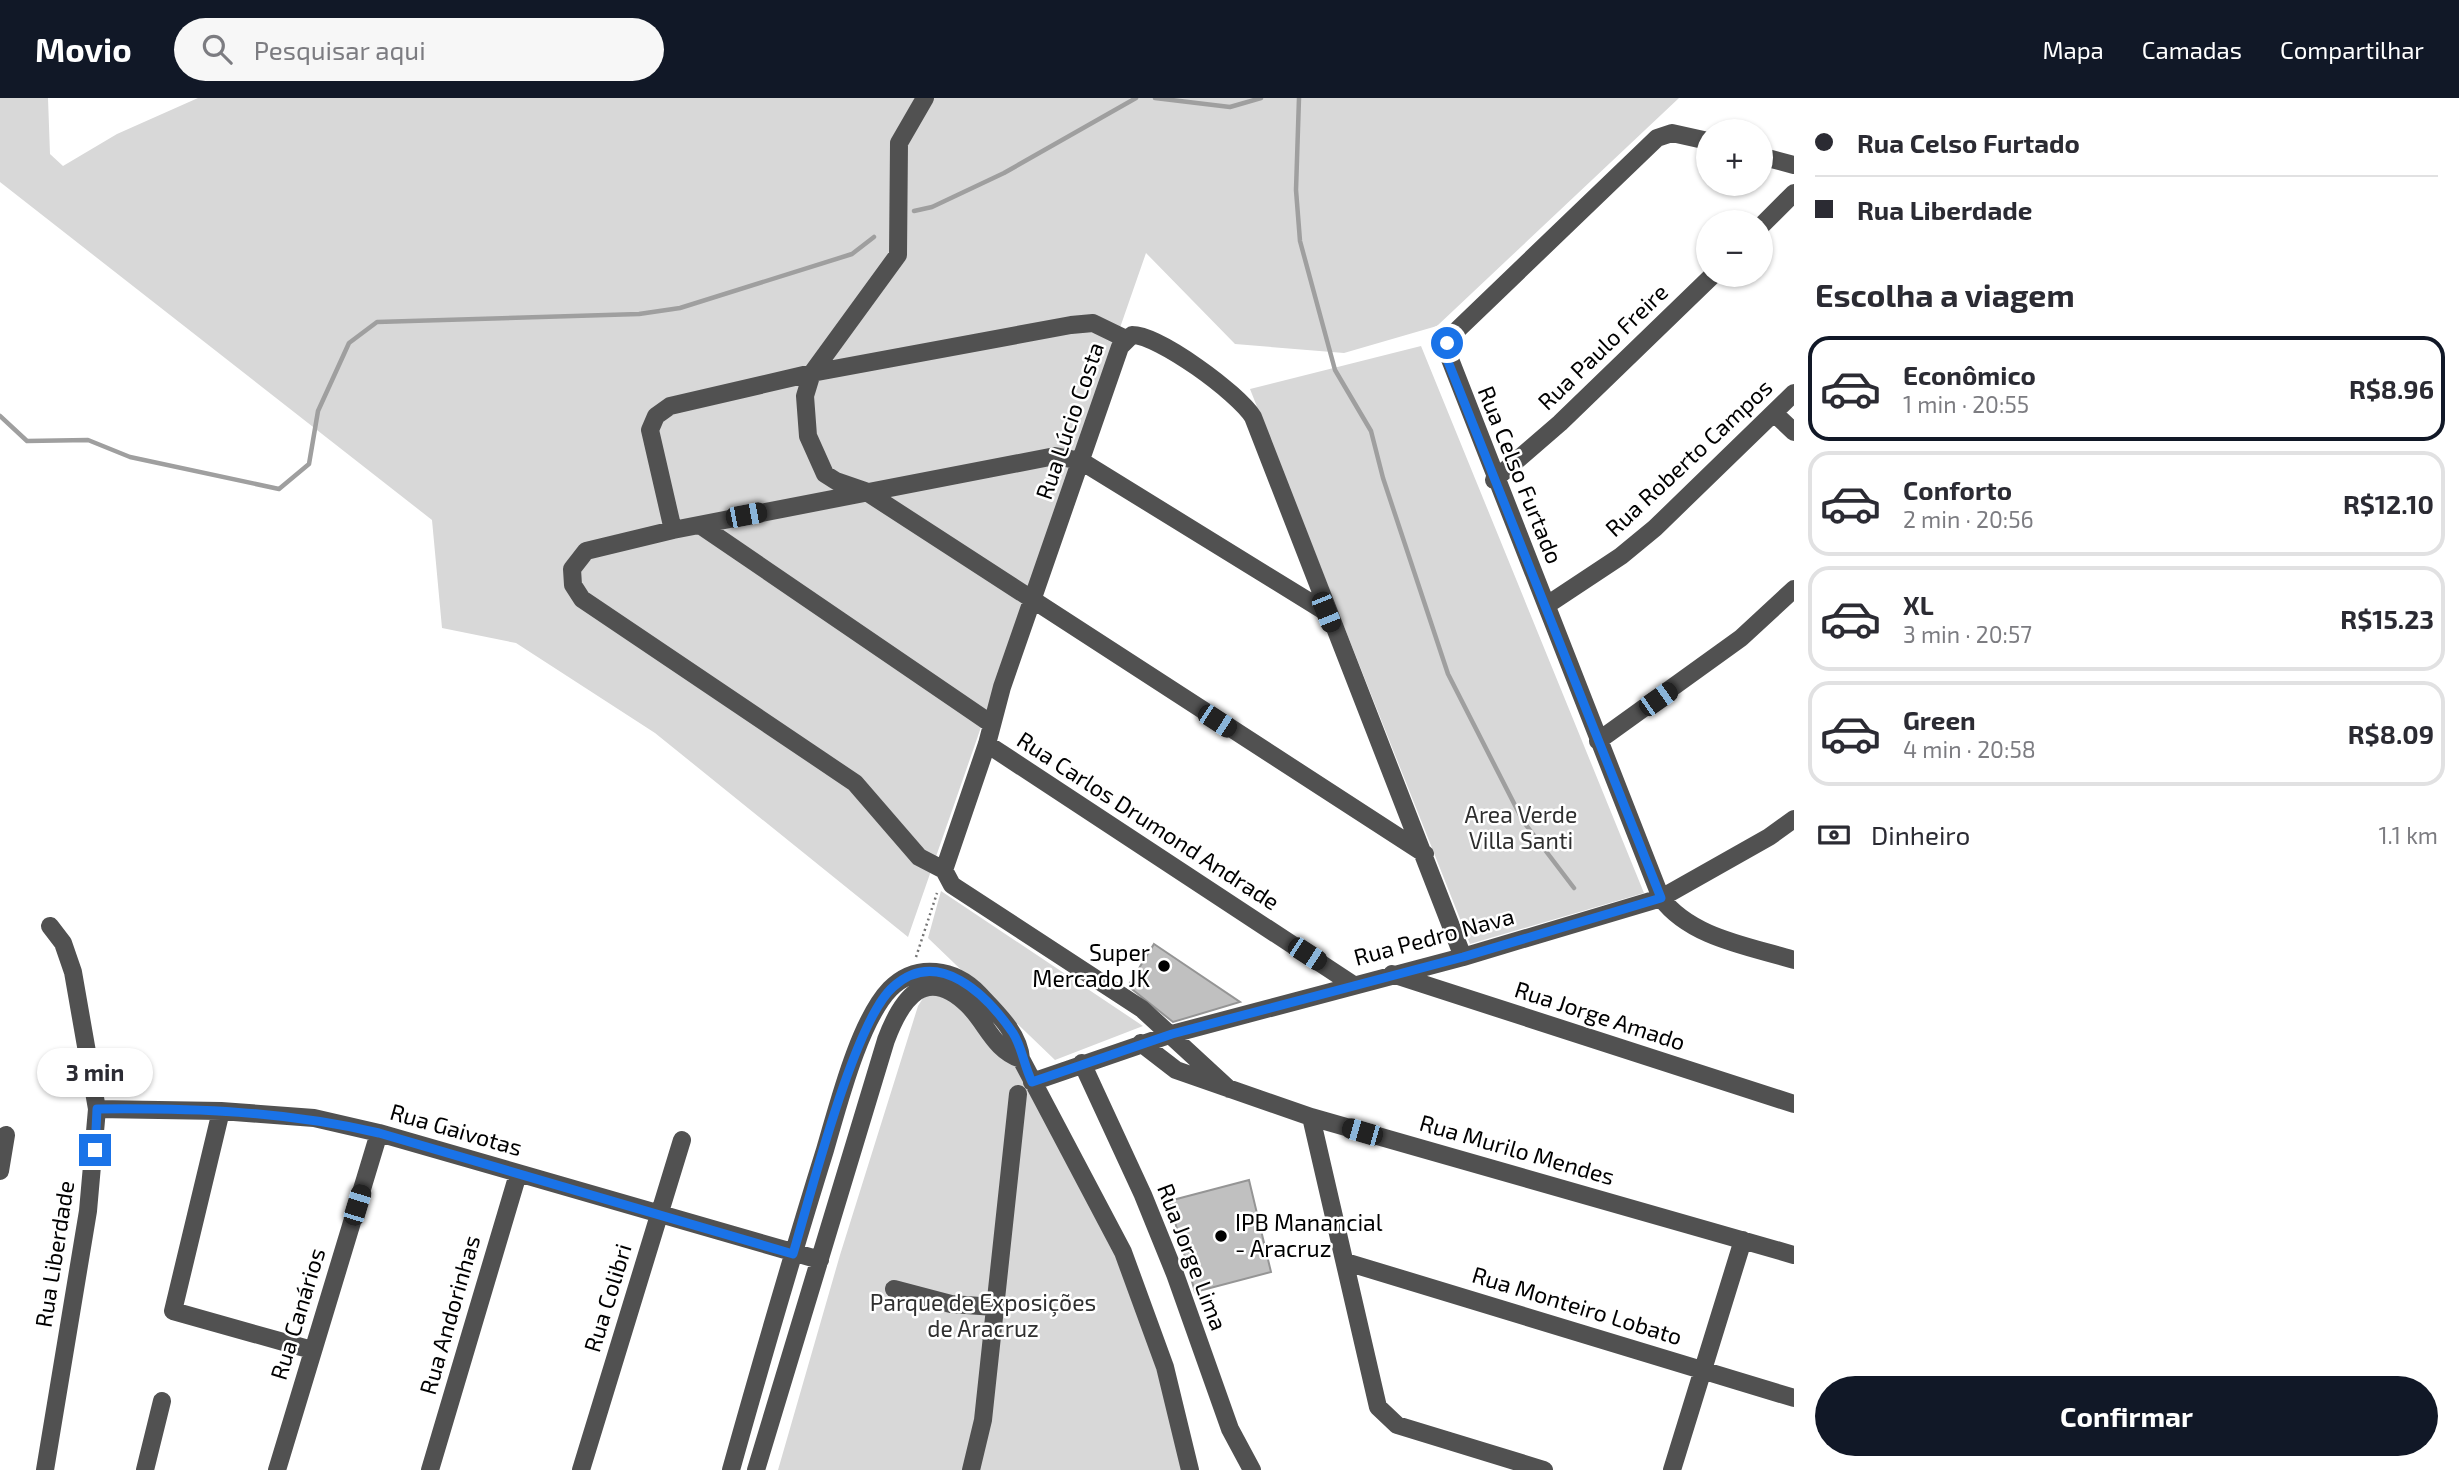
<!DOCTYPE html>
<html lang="pt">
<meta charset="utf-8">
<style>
body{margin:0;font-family:"Exo 2",sans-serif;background:#f7f7f7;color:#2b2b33;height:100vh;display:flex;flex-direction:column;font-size:26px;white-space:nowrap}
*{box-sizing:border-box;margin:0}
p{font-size:23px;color:#7c7c81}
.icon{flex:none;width:38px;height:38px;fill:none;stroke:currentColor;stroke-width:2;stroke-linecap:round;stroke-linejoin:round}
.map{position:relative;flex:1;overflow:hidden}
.side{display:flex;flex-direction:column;background:#fff;width:665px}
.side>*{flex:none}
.guide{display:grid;align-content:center;height:154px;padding:0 21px;background:#fff}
.buttons{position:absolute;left:1696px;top:21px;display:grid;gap:14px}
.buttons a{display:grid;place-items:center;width:77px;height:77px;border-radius:50%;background:#fff;box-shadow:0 2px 5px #0004;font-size:35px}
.end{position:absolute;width:32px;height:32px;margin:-16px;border:9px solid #1a73e8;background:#fff;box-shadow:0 0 0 4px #fff}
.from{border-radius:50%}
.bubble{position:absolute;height:49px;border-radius:24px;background:#fff;box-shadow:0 2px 5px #0004;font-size:23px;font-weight:700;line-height:49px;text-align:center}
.car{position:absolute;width:21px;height:42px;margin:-21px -10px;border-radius:9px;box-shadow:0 0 5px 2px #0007;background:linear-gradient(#222 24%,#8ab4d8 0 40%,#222 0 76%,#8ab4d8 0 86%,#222 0)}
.guide b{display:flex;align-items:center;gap:24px;height:66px;font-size:26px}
.guide b+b{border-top:2px solid #e1e1e2}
.guide i{width:18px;height:18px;background:#2b2b33}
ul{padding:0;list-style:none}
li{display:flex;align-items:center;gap:21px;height:105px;margin:0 14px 10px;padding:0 7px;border:4px solid #e1e1e2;border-radius:21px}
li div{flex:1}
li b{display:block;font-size:26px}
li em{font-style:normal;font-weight:700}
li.current{border-color:#111827}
li>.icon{width:63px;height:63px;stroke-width:1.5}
h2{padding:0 21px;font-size:32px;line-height:84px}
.pay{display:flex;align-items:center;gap:18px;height:77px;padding:0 21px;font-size:26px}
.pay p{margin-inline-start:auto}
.action{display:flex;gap:14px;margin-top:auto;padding:14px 21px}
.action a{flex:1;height:80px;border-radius:42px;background:#111827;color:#fff;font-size:28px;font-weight:700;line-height:80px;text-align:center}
header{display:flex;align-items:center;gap:42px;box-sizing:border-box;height:98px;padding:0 35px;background:#111827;color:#fff}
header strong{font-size:33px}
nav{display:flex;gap:38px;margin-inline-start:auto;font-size:24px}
.search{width:490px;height:63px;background:#f7f7f7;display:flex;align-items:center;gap:18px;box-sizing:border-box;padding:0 24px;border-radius:38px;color:#7c7c81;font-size:26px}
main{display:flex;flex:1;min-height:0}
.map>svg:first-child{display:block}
</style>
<header>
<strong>Movio</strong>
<div class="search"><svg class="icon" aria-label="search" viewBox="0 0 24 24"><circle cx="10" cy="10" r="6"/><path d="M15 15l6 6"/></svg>Pesquisar aqui</div>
<nav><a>Mapa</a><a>Camadas</a><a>Compartilhar</a></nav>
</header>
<main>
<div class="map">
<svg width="1794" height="1372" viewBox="0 0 1794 1372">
<rect width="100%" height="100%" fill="#fff"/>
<path fill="#d8d8d8" d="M 0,0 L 48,0 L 50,56 L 63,68 L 117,36 L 198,0 L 1679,0 L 1437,228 L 1344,255 L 1235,246 L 1146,155 L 908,839 L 655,635 L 516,545 L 442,530 L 432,422 L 0,84 Z
M 1421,248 L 1644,795 L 1470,846 L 1250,291 Z
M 941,793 L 1143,928 L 1055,962 L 928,840 Z
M 945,890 L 1027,976 L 1123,1156 L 1186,1372 L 778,1372 L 840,1157 L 918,908 L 925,897 Z"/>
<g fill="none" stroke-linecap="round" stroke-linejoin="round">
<path stroke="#9f9f9f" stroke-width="4.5" d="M 1155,0 L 1230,9 L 1261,0
M 1299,0 L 1296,92 L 1300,143 L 1335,272 L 1371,333 L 1383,380 L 1448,576 L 1523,723 L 1574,790
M 914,113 L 932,109 L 1004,75 L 1136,0
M 0,318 L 27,343 L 88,342 L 130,359 L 279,391 L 309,366 L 318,313 L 349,245 L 377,224 L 639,216 L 680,210 L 852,156 L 874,139"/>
</g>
<path fill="#c0c0c0" stroke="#959595" stroke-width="2" d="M 1154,846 L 1240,904 L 1173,924 L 1128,888 Z
M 1249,1082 L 1271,1174 L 1195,1194 L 1169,1103 Z"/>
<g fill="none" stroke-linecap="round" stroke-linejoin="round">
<path stroke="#737373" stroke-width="2.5" stroke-dasharray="2 3.5" stroke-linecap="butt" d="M 916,859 L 937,795"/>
<path stroke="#515151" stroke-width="18" d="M 925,0 L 899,45 L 898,157 L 812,275 L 805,298 L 808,338 L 825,376 L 836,383 L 865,393 L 1425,756
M 1708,43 L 1672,35 L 1657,40 L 1451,238 L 1446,251 L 1661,800 C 1691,840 1749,848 1794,862
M 1760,58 L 1794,67
M 1760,129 L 1794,95
M 1774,315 L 1794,334
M 1494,382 L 1560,325 L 1713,177
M 700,427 L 990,625
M 673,432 L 650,332 L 656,318 L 670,308 L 812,275 L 1071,227 L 1093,225 L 1126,241
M 1547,507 L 1621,458 L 1655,430 L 1794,295
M 1598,643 L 1741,540 L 1794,491
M 987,646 L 1352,886
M 944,772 L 919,759 L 855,685 L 582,501 L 573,487 L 572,471 L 586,453 L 673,432 L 1055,358 L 1081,363 L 1326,514
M 1392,876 L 1794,1006
M 1141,945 L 1176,972 L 1311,1019 L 1794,1157
M 1082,965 L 1143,1097 L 1175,1176 L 1230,1331 L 1252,1372
M 1032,984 L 1172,936 L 1463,859 L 1661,800 L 1769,739 L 1794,721
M 1229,991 L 1142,911 L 952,787 L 944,772 L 987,646 L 1002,589 L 1120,249 L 1132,237 C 1159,237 1238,295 1253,319 L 1463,859
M 97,1011 L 221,1013 L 314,1020 L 379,1035 L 820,1162
M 221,1013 L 173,1213 L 312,1252
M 1311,1019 L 1378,1309 L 1397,1327 L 1544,1372
M 0,1073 L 6,1037
M 1346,1164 L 1794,1300
M 894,1191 L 951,1206 L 995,1209
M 45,1372 L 88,1113 L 97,1011 L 73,874 L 63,845 L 50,828
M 145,1372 L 162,1303
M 277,1372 L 379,1035
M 430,1372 L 518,1076
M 581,1372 L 682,1042
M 731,1372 C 761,1265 792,1158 825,1052 C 838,1008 859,923 890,891 C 917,864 955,871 979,896 C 996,914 1019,935 1021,961 L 1123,1154 L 1165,1269 L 1190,1372
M 756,1372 L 886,942 C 901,902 925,865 968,907 C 987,926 994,952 1021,961
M 971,1372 L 983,1322 L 1018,996
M 1672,1372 L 1743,1142"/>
</g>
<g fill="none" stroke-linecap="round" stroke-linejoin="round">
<path stroke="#1a73e8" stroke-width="9" d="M 95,1052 L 97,1011 C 194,1010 284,1013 379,1035 L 793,1156 C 810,1099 854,923 893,889 C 938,848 987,897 1013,935 C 1022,949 1024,968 1032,984 L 1172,936 L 1463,859 L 1661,800 L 1447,261 L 1447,245"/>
</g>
<g fill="#000" stroke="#fff" stroke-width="2.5">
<circle cx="1164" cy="868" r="7"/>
<circle cx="1221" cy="1138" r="7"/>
</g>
<g text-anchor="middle" stroke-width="5" stroke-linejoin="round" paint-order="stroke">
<g font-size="23" fill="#000" stroke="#fff">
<text transform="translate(1603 249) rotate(-44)" y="8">Rua Paulo Freire</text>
<text transform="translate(1070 323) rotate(-71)" y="8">Rua Lúcio Costa</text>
<text transform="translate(1689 360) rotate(-43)" y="8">Rua Roberto Campos</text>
<text transform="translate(1520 377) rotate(68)" y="8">Rua Celso Furtado</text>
<text transform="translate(1148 723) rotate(33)" y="8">Rua Carlos Drumond Andrade</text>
<text transform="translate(1434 839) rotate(-15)" y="8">Rua Pedro Nava</text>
<text transform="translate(1600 918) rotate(18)" y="8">Rua Jorge Amado</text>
<text transform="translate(456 1032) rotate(16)" y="8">Rua Gaivotas</text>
<text transform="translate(1517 1052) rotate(16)" y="8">Rua Murilo Mendes</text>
<text transform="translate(55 1156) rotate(-81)" y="8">Rua Liberdade</text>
<text transform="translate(1192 1159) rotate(69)" y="8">Rua Jorge Lima</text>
<text transform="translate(608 1200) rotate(-73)" y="8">Rua Colibri</text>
<text transform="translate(1577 1208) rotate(17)" y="8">Rua Monteiro Lobato</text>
<text transform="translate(298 1216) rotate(-73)" y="8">Rua Canários</text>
<text transform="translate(450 1217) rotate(-74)" y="8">Rua Andorinhas</text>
</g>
<g font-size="23" fill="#2f2f2f" stroke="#fff">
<text x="1521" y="725">Area Verde<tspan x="1521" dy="26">Villa Santi</tspan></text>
<text x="983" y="1213">Parque de Exposições<tspan x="983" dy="26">de Aracruz</tspan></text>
</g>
<g font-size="23" fill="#000" stroke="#fff" text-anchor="end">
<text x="1150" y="863">Super<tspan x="1150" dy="26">Mercado JK</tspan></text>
<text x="1235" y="1133" text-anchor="start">IPB Manancial<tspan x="1235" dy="26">- Aracruz</tspan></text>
</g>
</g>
</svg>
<div class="buttons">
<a>+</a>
<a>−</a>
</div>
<i class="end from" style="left:1447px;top:245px"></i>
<i class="end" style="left:95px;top:1052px"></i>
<div class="bubble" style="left:37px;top:950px;width:116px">3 min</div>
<i class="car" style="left:746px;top:417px;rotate:79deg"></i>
<i class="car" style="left:1326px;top:514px;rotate:158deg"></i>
<i class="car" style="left:1658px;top:601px;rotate:55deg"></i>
<i class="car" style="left:1217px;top:623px;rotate:123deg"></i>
<i class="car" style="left:1307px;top:856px;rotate:123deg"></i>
<i class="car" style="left:1362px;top:1034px;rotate:286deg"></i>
<i class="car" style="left:357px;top:1107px;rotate:17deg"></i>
</div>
<section class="side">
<div class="guide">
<b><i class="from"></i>Rua Celso Furtado</b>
<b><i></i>Rua Liberdade</b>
</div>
<h2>Escolha a viagem</h2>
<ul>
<li class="current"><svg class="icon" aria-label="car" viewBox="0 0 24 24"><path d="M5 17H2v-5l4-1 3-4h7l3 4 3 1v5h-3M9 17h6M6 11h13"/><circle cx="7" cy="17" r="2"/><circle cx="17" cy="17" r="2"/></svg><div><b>Econômico</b><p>1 min · 20:55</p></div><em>R$8.96</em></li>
<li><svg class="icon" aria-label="car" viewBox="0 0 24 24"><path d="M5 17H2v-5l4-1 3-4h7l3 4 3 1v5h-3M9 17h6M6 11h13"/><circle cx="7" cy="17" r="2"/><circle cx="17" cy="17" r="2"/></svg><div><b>Conforto</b><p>2 min · 20:56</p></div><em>R$12.10</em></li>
<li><svg class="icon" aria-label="car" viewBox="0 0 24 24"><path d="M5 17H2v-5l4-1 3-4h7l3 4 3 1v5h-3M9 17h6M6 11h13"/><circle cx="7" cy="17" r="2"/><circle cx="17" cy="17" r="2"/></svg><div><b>XL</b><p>3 min · 20:57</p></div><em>R$15.23</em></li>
<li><svg class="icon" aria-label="car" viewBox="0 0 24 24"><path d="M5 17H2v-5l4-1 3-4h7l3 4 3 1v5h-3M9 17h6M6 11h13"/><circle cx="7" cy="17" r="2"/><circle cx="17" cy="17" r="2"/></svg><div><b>Green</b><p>4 min · 20:58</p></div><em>R$8.09</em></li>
</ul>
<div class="pay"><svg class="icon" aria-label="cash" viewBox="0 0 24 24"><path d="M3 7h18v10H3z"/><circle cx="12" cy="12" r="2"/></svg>Dinheiro<p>1.1 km</p></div>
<div class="action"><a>Confirmar</a></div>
</section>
</main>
